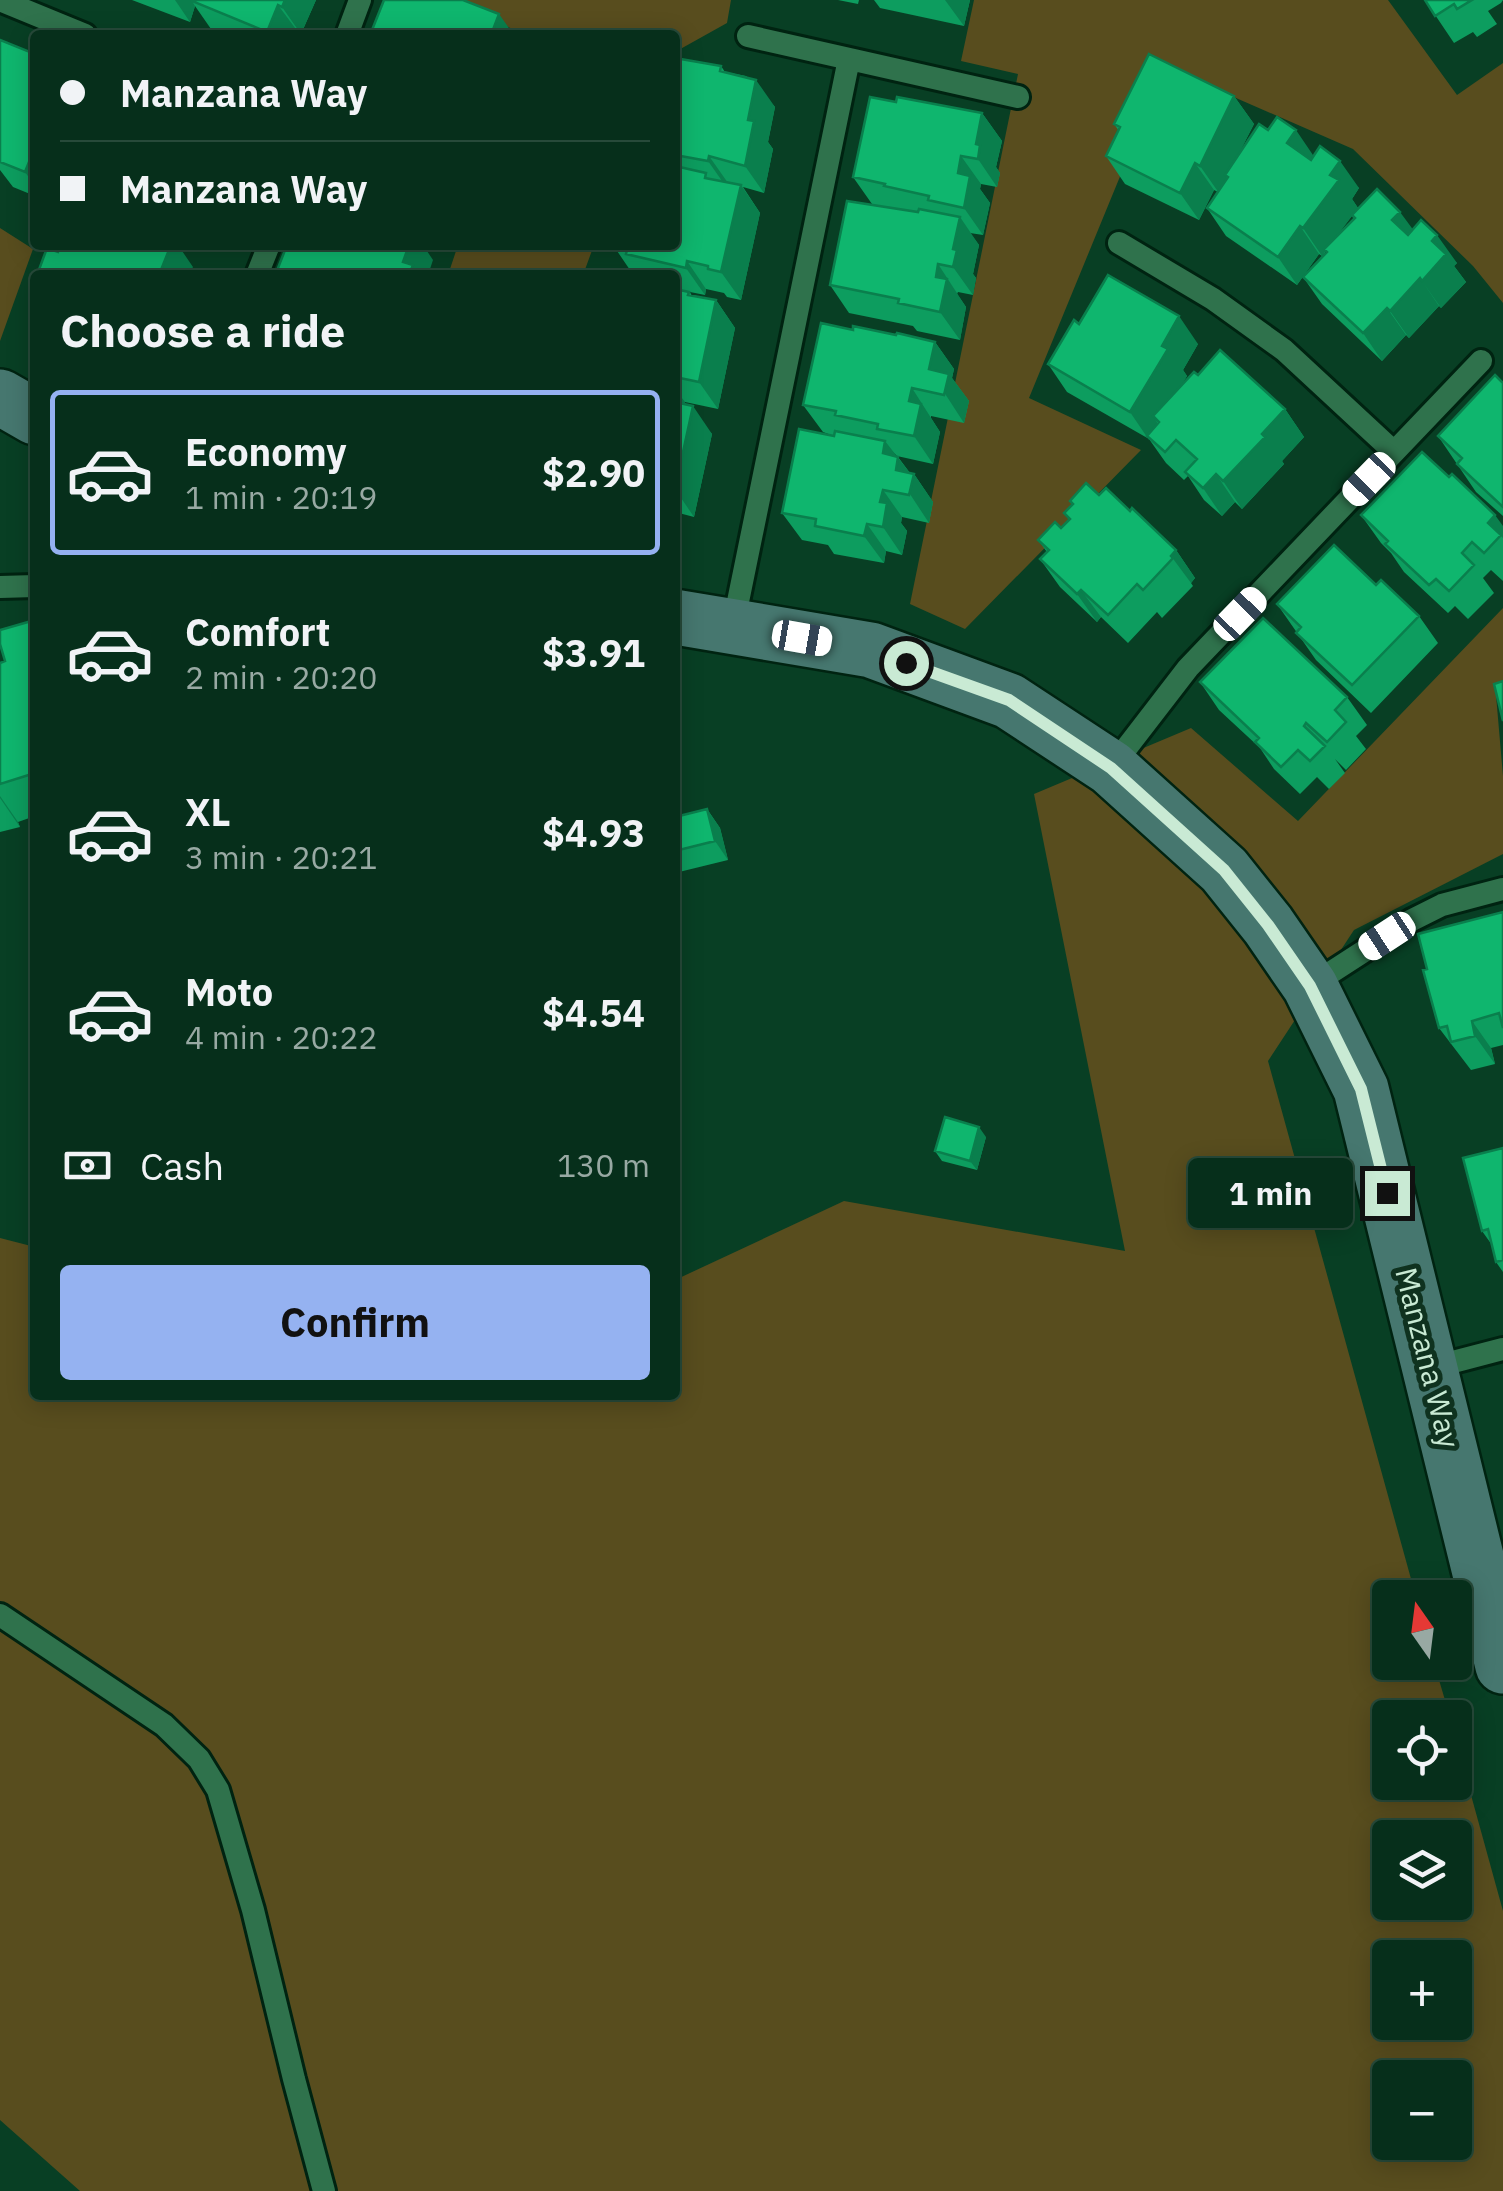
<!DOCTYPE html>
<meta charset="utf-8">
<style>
body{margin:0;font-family:"IBM Plex Sans",sans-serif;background:#143b28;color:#f1f3f6;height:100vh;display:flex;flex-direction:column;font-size:38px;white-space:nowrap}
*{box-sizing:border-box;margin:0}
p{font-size:32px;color:#98a9a3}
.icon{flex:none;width:55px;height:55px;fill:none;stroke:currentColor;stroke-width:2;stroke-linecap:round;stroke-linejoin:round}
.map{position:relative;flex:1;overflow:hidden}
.sheet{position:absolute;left:30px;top:270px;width:650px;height:1130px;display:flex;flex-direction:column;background:#062f1b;border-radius:10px;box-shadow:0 5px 25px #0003,0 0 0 2px #274a3a}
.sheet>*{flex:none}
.banner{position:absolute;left:30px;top:30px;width:650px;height:220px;border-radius:10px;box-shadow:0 5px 25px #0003,0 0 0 2px #274a3a;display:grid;align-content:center;height:220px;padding:0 30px;background:#062f1b}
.needle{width:65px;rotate:346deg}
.tools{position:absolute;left:1372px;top:1580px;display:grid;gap:20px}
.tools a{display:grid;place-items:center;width:100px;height:100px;border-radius:10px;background:#062f1b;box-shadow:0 5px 25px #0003,0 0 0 2px #274a3a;font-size:50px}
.end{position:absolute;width:45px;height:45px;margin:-22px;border:12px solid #c9ead4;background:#111;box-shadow:0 0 0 5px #111}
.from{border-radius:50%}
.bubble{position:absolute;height:70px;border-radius:10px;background:#062f1b;box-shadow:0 5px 25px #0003,0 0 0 2px #274a3a;font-size:32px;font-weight:800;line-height:70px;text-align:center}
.car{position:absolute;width:30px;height:60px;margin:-30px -15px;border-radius:12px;box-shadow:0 0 8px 2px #0007;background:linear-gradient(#fff 24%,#345 0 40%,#fff 0 76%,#345 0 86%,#fff 0)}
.banner b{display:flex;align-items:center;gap:35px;height:95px;font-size:38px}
.banner b+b{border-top:2px solid #274a3a}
.banner i{width:25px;height:25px;background:#f1f3f6}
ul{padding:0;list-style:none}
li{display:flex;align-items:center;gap:30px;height:165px;margin:0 20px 15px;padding:0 10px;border:5px solid transparent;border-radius:10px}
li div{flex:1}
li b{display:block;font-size:38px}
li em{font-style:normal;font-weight:800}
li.on{border-color:#95b2f1}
li>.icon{width:90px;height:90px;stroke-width:1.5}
h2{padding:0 30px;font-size:45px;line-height:120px}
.pay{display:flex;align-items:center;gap:25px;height:110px;padding:0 30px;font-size:38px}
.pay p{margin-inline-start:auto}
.cta{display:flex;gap:20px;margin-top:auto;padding:20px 30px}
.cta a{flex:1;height:115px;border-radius:10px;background:#95b2f1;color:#111;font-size:40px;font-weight:800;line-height:115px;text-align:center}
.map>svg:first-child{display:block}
</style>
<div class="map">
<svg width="1503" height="2191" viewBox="0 0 1503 2191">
<rect width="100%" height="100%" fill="#083f24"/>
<path fill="#584d1e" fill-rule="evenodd" d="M 448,0 L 731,0 L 727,23 L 675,52 L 675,35 L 526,35 Z
M 974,0 L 1388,0 L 1457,95 L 1503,63 L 1503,303 L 1473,266 L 1353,149 L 1165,67 L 1029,398 L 1141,450 L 965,629 L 910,604 L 1018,74 L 961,61 Z
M 0,228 L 33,249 L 0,341 Z
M 458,245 L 594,245 L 583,275 L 448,275 Z
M 1503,608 L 1503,693 L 1496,695 L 1503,776 L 1503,854 L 1354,930 L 1268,1061 L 1416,1597 L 1390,1598 L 1390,1662 L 1434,1663 L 1450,1717 L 1390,1718 L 1390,1782 L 1455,1782 L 1455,1737 L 1503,1911 L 1503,2191 L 80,2191 L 0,2120 L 0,1238 L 35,1247 L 35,1395 L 675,1395 L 675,1280 L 844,1201 L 1125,1251 L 1034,794 L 1191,728 L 1298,821 ZM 1390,1838 L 1455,1838 L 1455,1902 L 1390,1902 ZM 1390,1958 L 1455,1958 L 1455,2022 L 1390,2022 ZM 1390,2078 L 1455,2078 L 1455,2142 L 1390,2142 Z"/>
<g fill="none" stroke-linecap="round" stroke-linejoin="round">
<defs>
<path id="lane" d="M 0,0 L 85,35
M 347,35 L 360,0
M 748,36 L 1018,97
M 1119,243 L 1213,299 L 1284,350 L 1394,452
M 257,275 L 269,245
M 0,587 L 35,586
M 733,626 L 849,59
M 1111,768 L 1188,668 L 1481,361
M 1310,986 L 1412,920 L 1442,905 L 1503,889
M 1430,1368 L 1503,1349
M 0,1615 L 164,1725 L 199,1759 L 218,1790 L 253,1910 L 294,2079 L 324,2191"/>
<path id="secondary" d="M 0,397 L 35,417
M 675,617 L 871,650 L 1009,701 L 1111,768 L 1224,870 L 1268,925 L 1310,986 L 1361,1089 L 1503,1666"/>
</defs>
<use href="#lane" stroke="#002311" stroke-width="28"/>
<use href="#secondary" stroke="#002311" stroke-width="60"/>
<use href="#lane" stroke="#2f724c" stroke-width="22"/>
<use href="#secondary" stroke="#46776f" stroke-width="55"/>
</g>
<path fill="#0d9d5f" d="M 132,0 L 316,0 L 301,34 L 298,32 L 297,35 L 226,35 L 211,29 L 195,6 L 190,22 Z
M 838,0 L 859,0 L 858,4 Z
M 874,0 L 970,0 L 964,26 L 880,8 Z
M 1425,0 L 1503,0 L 1501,3 L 1488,11 L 1497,24 L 1477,37 L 1473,32 L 1454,43 Z
M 0,40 L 35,54 L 35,196 L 13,187 L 0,170 Z
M 675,58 L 721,66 L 725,72 L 746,76 L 775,107 L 768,142 L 773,149 L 764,193 L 743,187 L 760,213 L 741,300 L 727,297 L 724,293 L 706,289 L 705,295 L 690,292 L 692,296 L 716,300 L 735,328 L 718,409 L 685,402 L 684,404 L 712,434 L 694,517 L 675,512 L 675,275 L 641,275 L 638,271 L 630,270 L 613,245 L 675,245 Z
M 1234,96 L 1254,124 L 1237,157 L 1314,156 L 1359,188 L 1352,199 L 1358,208 L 1337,235 L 1413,230 L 1457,263 L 1454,266 L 1466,282 L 1441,308 L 1439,306 L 1409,338 L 1406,335 L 1382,361 L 1322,304 L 1303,277 L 1326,253 L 1326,252 L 1322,256 L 1319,254 L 1297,285 L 1226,236 L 1207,208 L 1218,192 L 1214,190 L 1199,220 L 1125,184 L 1106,156 L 1119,131 L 1114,124 Z
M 896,102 L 982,113 L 1002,141 L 996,167 L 1000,173 L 997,187 L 981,184 L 980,189 L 990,203 L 983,235 L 970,233 L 979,245 L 973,274 L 976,278 L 973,295 L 958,292 L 957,294 L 966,307 L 960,340 L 917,331 L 913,326 L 849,313 L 830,285 L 872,204 L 853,177 Z
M 1079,324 L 1198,344 L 1183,370 L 1187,376 L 1182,384 L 1198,375 L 1285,409 L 1304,437 L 1282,461 L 1284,464 L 1242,509 L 1235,502 L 1222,516 L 1204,500 L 1188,476 L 1184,480 L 1166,463 L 1149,439 L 1067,392 L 1048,364 Z
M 853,330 L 935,342 L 954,369 L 952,378 L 969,401 L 964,423 L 931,416 L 931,418 L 940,432 L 933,464 L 897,456 L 892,451 L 896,456 L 898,457 L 910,473 L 914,474 L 933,502 L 929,523 L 902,517 L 901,523 L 907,531 L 902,555 L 886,551 L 884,563 L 834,554 L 828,545 L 802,540 L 782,513 L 834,436 L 823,432 L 803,405 Z
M 1503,383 L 1503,516 L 1476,492 L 1438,436 Z
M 1099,495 L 1130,511 L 1176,550 L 1195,578 L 1191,583 L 1193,586 L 1162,618 L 1157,612 L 1128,643 L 1101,617 L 1097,622 L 1060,587 L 1040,559 L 1047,552 L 1038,540 L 1061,528 L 1069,520 L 1064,513 Z
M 1361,515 L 1503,526 L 1503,581 L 1491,570 L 1483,578 L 1494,593 L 1468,619 L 1455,606 L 1448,613 L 1404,572 L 1391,553 L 1381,543 Z
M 1376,585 L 1419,616 L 1438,643 L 1371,713 L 1316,660 L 1277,604 Z
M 35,620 L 35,816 L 18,822 L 20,827 L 0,832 L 0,663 L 5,661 Z
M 1200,682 L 1347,697 L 1367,725 L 1356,736 L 1366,749 L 1346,770 L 1335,759 L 1345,773 L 1329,789 L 1317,777 L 1300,794 L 1274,769 L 1260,748 L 1219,710 Z
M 707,809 L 720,828 L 728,860 L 675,873 L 675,817 Z
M 1503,912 L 1503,1045 L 1491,1048 L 1495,1064 L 1471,1070 L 1439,1028 L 1427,969 Z
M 986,1137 L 977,1170 L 942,1161 L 935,1151 Z
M 1503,1148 L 1503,1272 L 1496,1262 L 1492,1245 L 1482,1231 Z"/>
<path fill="#0a7f4d" d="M 175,0 L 197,0 L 192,1 L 195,6 L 190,22 Z
M 285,0 L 316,0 L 301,34 L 282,7 Z
M 945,0 L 970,0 L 964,26 Z
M 278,5 L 298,32 L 297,35 L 269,35 L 267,32 Z
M 499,14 L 514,35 L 491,35 Z
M 746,76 L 754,88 L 756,80 L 775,107 L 768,142 L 773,149 L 764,193 L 745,166 L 748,120 Z
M 1234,96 L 1254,124 L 1219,193 L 1200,166 Z
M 982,113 L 1002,141 L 996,167 L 1000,173 L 997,187 L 978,159 L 976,144 Z
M 1296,130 L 1315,158 L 1306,171 L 1287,143 Z
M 35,147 L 35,186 L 25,172 Z
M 709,156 L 728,183 L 727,188 L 708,161 Z
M 961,156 L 981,184 L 980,189 L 990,203 L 983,235 L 964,208 L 958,173 Z
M 1340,161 L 1359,188 L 1352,199 L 1358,208 L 1322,256 L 1303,228 L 1330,175 Z
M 1195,163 L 1214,190 L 1199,220 L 1180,193 Z
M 741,185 L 760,213 L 741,300 L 721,272 Z
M 1400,212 L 1420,239 L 1412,248 L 1392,220 Z
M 960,217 L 979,245 L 973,274 L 976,278 L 973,295 L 953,267 L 953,249 Z
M 1300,226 L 1319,254 L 1297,285 L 1278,257 Z
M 1437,235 L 1457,263 L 1454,266 L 1466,282 L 1441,308 L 1422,281 L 1432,241 Z
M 171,245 L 178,245 L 193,267 L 189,275 L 159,275 Z
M 409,245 L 423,245 L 433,260 L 428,275 L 409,275 L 403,262 Z
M 687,261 L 706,289 L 705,295 L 686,268 Z
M 938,264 L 966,307 L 960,340 L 940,312 L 936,277 Z
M 1420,278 L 1439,306 L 1409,338 L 1390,311 Z
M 716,300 L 735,328 L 718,409 L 699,382 Z
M 1387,308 L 1406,335 L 1382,361 L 1363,333 Z
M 1179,316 L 1198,344 L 1183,370 L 1187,376 L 1160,422 L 1153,416 L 1158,424 L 1149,440 L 1130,412 L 1162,346 Z
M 935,342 L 954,369 L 952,378 L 969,401 L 964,423 L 929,369 Z
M 912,388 L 940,432 L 933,464 L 914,436 L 909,401 Z
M 675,389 L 685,402 L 684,406 L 675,393 Z
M 693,406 L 712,434 L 694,517 L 675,489 Z
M 1285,409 L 1304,437 L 1282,461 L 1284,464 L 1242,509 L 1223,481 L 1262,434 Z
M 885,441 L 913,477 L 914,474 L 933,502 L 929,523 L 883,453 Z
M 1216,474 L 1235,502 L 1222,516 L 1203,488 Z
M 883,490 L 902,517 L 901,523 L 907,531 L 902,555 L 883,527 L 880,502 Z
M 1495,515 L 1503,526 L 1503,538 L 1488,523 Z
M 867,524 L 886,551 L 884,563 L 864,536 Z
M 1176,550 L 1195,578 L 1191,583 L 1171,556 Z
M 1081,590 L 1101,617 L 1097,622 L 1077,594 Z
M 0,796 L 18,822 L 20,827 L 0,798 Z
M 707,809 L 720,828 L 728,860 L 715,841 Z
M 1472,1021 L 1491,1048 L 1495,1064 L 1475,1036 Z
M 979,1127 L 986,1137 L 977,1170 L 970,1161 Z"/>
<path fill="#0fb66e" stroke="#0a7f4d" stroke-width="2.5" d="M 192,0 L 285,0 L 282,7 L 278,5 L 267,32 L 192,1 Z
M 384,0 L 463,0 L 499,14 L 491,35 L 370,35 Z
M 1425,0 L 1472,0 L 1457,9 L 1454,4 L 1435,16 Z
M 0,40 L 35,54 L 35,147 L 25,172 L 0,162 Z
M 1149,54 L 1234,96 L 1200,166 L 1195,163 L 1180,193 L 1106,156 L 1120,127 L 1114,124 Z
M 675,58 L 721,66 L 720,71 L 756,80 L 748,120 L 754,121 L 745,166 L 709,156 L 708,161 L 675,155 Z
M 870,97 L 896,102 L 897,97 L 982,113 L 976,144 L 980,145 L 978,159 L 961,156 L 958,173 L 970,176 L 964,208 L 928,200 L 929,196 L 884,186 L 885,184 L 853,177 Z
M 1277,117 L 1296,130 L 1287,143 L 1311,160 L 1320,146 L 1340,161 L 1330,175 L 1339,180 L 1303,228 L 1300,226 L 1278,257 L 1207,208 L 1228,177 L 1225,175 L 1259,124 L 1268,130 Z
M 675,166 L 706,173 L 705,178 L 741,185 L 721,272 L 708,269 L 708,266 L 687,261 L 686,268 L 626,254 L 628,246 L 625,245 L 675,245 Z
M 1377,189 L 1400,212 L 1392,220 L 1408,235 L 1421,220 L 1437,235 L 1432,241 L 1446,254 L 1422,281 L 1420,278 L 1390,311 L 1387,308 L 1363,333 L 1303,277 L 1327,252 L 1324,249 L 1355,218 L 1352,215 Z
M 847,201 L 918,212 L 919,209 L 960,217 L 953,249 L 957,250 L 953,267 L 938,264 L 936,277 L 947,279 L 940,312 L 898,303 L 899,299 L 830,285 Z
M 61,245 L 171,245 L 159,275 L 37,275 L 47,248 L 58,252 Z
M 287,245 L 409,245 L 403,262 L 413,265 L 409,275 L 281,275 L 276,273 Z
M 581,270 L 605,275 L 606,271 L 625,275 L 580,275 Z
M 1108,275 L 1179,316 L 1162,346 L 1168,349 L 1130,412 L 1048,364 L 1074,320 L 1079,324 Z
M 675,289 L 689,292 L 688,295 L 716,300 L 699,382 L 675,377 Z
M 821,323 L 853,330 L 853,326 L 896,335 L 897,333 L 935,342 L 929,369 L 949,374 L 944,395 L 912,388 L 909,401 L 921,404 L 914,436 L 877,429 L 878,424 L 835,415 L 836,411 L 803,405 Z
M 1220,350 L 1285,409 L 1262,434 L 1265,437 L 1223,481 L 1216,474 L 1203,488 L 1185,472 L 1197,459 L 1176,440 L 1165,452 L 1147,436 L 1159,422 L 1153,416 L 1194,372 L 1198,375 Z
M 1495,375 L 1503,383 L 1503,507 L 1457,464 L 1462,458 L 1438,436 Z
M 675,402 L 693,406 L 675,489 Z
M 799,429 L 834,436 L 835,431 L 885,441 L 883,453 L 898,457 L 896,470 L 914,474 L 909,495 L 883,490 L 880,502 L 887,503 L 883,527 L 867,524 L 864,536 L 815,526 L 816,519 L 782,513 Z
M 1422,452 L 1449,477 L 1452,474 L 1495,515 L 1488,523 L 1501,535 L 1484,553 L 1472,542 L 1462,553 L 1474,565 L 1449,591 L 1436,579 L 1429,585 L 1385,544 L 1388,541 L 1361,515 Z
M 1086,483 L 1099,495 L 1106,488 L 1130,511 L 1132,508 L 1176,550 L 1171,556 L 1173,558 L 1143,590 L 1137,584 L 1108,615 L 1081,590 L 1077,594 L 1040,559 L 1049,550 L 1038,540 L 1055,522 L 1061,528 L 1070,519 L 1064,513 L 1073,504 L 1070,501 Z
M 1334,545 L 1376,585 L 1381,580 L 1419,616 L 1352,685 L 1296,633 L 1301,627 L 1277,604 Z
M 1263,618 L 1347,697 L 1335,710 L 1346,722 L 1327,742 L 1306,723 L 1304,726 L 1325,746 L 1310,761 L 1298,750 L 1281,767 L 1255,742 L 1259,738 L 1200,682 Z
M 35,620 L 35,730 L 34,731 L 35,773 L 0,784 L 0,663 L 5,661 L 0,644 L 0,630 Z
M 1503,681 L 1503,721 L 1494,684 Z
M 707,809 L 715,841 L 675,851 L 675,817 Z
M 1503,912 L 1503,1028 L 1499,1013 L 1472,1021 L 1475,1036 L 1451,1042 L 1447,1026 L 1439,1028 L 1423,970 L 1427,969 L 1418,934 Z
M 945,1117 L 979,1127 L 970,1161 L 935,1151 Z
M 1503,1148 L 1503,1260 L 1496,1262 L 1488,1229 L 1482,1231 L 1463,1158 Z"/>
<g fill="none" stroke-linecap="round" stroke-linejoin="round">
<path stroke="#c9ead4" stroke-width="12" d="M 906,663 L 1009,700 L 1111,768 L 1224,870 L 1268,925 L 1310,986 L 1361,1089 L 1387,1193"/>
</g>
<g text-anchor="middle" stroke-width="10" stroke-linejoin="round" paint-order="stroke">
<g font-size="30" fill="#c9ead4" stroke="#0f321f">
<text transform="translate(1427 1358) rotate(76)" y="10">Manzana Way</text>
</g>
</g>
</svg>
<div class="tools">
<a><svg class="needle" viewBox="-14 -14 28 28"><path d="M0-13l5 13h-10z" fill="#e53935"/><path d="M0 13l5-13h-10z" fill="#98a9a3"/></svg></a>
<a><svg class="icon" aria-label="locate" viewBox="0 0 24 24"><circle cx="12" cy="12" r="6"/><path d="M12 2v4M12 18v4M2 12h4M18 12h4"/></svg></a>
<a><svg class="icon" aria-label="layers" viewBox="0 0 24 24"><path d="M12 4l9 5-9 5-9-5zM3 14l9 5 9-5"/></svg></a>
<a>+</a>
<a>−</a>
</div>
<i class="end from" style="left:906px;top:663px"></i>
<i class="end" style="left:1387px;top:1193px"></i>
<div class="bubble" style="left:1188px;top:1158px;width:165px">1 min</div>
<i class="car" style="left:1369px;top:479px;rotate:224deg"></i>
<i class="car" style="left:1240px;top:614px;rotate:44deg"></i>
<i class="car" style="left:802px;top:638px;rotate:100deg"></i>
<i class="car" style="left:1387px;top:936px;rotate:237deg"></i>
<div class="banner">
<b><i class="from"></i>Manzana Way</b>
<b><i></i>Manzana Way</b>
</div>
<section class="sheet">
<h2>Choose a ride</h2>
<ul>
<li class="on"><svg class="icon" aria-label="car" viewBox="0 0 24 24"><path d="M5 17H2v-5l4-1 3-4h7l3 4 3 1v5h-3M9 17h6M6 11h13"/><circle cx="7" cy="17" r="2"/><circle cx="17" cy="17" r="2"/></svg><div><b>Economy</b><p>1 min · 20:19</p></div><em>$2.90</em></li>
<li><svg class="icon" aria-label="car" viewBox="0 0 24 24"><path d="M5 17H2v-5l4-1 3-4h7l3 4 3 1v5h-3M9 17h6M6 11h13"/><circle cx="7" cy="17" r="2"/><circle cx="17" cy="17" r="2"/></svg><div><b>Comfort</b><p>2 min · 20:20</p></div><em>$3.91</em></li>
<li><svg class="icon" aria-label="car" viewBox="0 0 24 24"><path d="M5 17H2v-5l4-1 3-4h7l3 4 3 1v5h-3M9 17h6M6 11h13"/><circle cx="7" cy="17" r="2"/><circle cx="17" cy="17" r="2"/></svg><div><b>XL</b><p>3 min · 20:21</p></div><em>$4.93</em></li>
<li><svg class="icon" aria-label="car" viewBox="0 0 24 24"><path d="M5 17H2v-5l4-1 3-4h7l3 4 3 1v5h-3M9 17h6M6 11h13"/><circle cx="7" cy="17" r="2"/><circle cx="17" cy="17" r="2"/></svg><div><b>Moto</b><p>4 min · 20:22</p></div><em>$4.54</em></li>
</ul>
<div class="pay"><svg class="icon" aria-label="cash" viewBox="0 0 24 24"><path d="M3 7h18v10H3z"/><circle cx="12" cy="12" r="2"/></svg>Cash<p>130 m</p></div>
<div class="cta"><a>Confirm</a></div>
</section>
</div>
